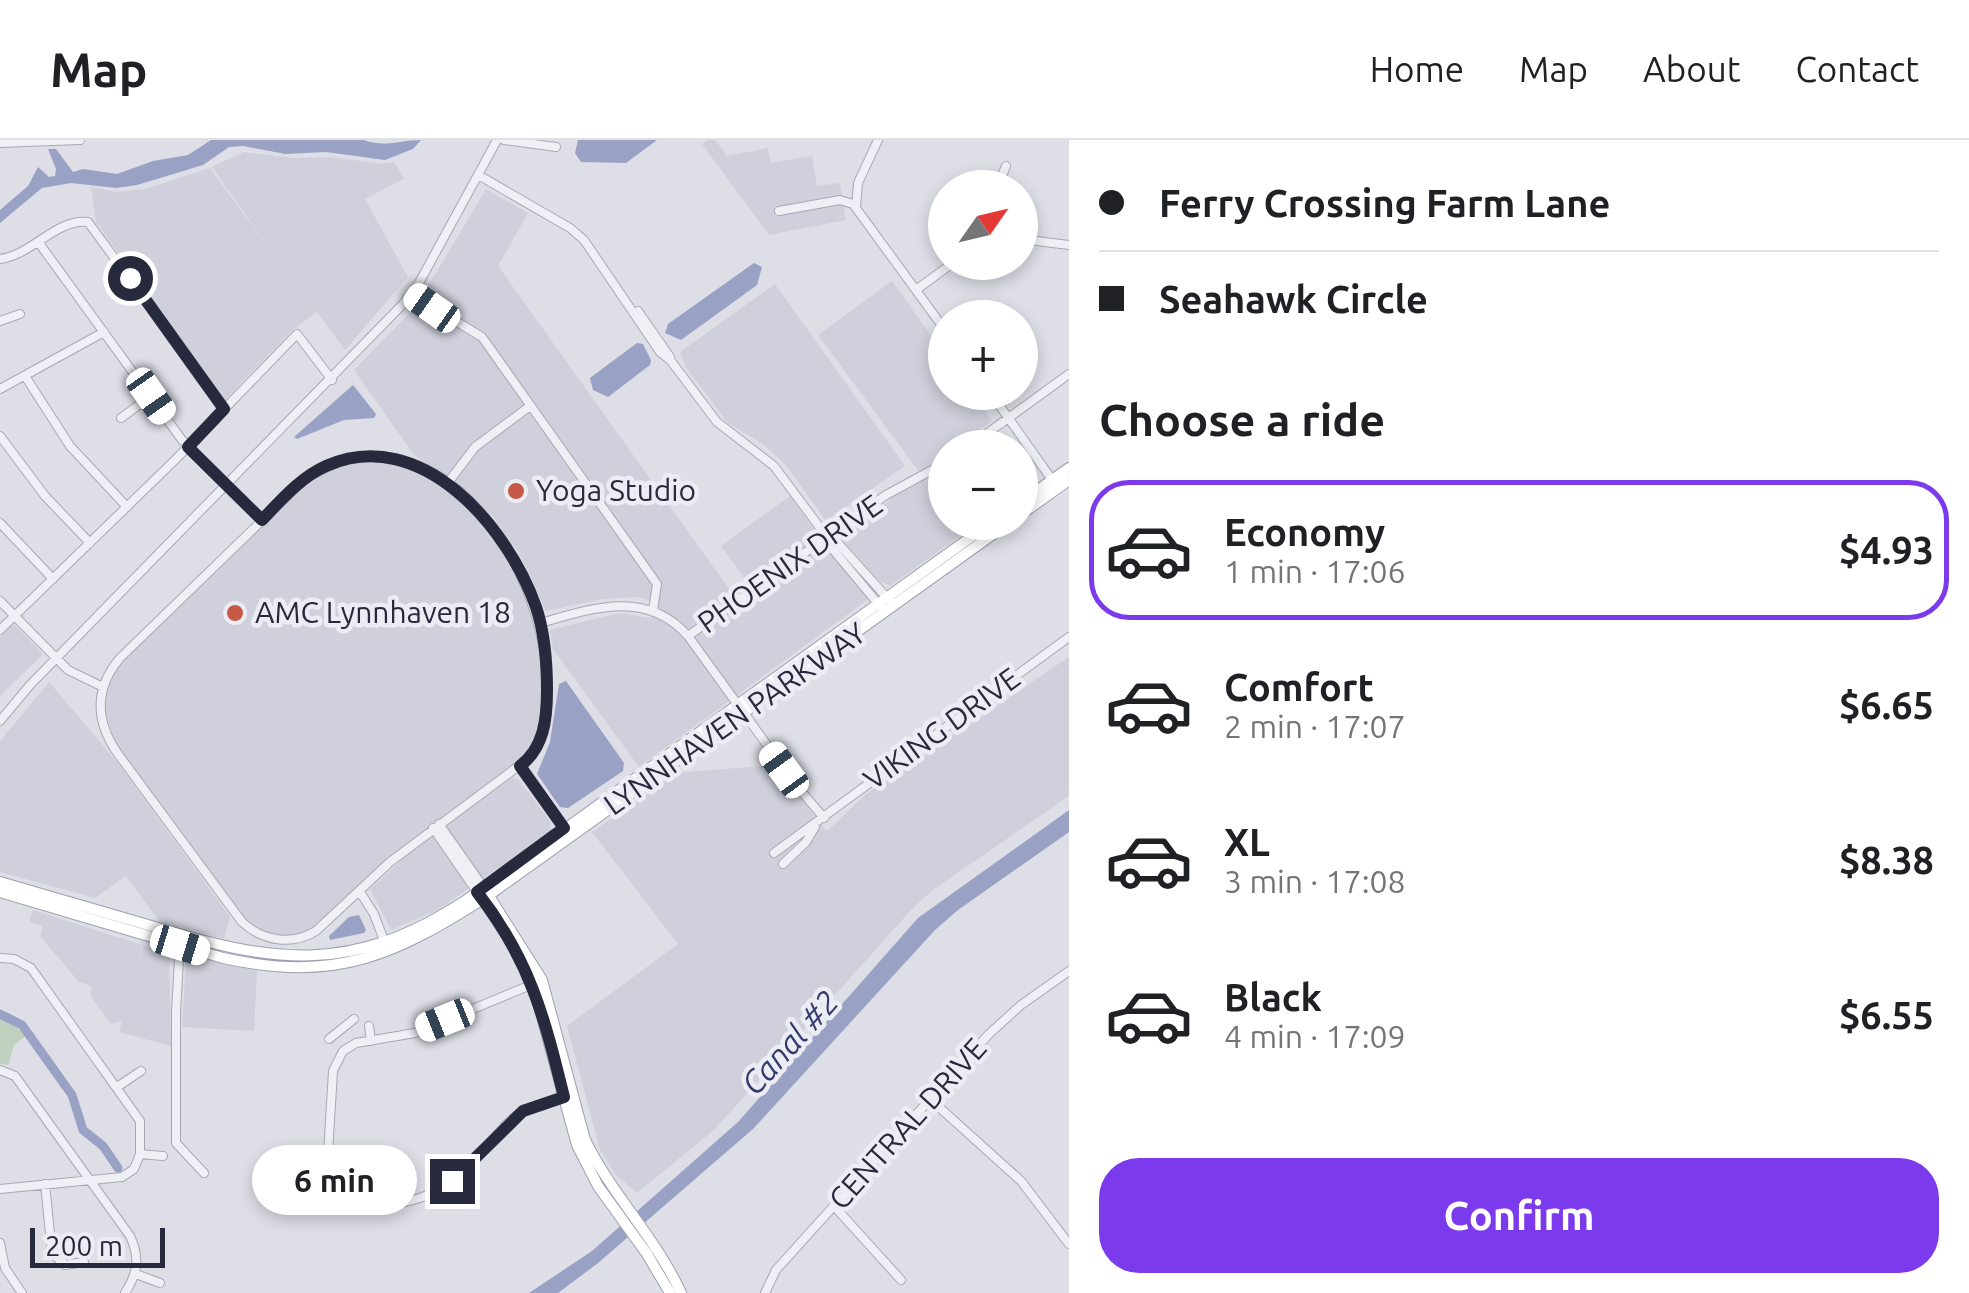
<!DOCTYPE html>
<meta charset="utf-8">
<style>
body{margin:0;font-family:Ubuntu,sans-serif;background:#f2f2f2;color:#202124;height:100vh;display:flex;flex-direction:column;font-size:38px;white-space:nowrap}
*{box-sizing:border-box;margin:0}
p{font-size:32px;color:#757577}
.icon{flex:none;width:55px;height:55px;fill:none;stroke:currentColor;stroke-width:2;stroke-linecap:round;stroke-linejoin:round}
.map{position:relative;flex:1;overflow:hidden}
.side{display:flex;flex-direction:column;background:#fff;width:900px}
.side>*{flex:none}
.guide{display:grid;align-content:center;height:220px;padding:0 30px;background:#fff}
.needle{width:65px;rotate:56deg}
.controls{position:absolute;left:928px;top:30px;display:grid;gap:20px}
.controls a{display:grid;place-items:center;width:110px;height:110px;border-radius:50%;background:#fff;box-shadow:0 5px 15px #0003;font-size:50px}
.scale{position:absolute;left:30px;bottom:25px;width:135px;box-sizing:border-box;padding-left:10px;border:5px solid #27293c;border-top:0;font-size:28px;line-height:35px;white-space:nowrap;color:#27293c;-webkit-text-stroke:8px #ecedf4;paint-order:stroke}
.end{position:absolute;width:45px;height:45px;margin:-22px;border:12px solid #27293c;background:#fff;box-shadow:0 0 0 5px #fff}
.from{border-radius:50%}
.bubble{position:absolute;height:70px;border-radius:35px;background:#fff;box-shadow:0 5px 15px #0003;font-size:32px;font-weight:600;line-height:70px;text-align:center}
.car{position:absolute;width:30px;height:60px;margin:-30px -15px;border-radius:12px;box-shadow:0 0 8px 2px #0007;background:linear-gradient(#fff 24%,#345 0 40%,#fff 0 76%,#345 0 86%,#fff 0)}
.guide b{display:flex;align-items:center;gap:35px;height:95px;font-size:38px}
.guide b+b{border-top:2px solid #e0e0e0}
.guide i{width:25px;height:25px;background:#202124}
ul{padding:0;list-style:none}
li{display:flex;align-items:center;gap:30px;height:140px;margin:0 20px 15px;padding:0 10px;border:5px solid transparent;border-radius:40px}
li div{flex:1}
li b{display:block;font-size:38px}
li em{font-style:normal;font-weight:600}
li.on{border-color:#7c3aed}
li>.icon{width:90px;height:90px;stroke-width:1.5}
h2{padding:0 30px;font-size:45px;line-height:120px}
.action{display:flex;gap:20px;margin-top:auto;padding:20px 30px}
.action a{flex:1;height:115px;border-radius:40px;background:#7c3aed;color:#fff;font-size:40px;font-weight:600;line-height:115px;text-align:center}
header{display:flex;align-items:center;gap:60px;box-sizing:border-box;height:140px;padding:0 50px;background:#fff;border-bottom:2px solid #e0e0e0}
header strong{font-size:48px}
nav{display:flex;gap:55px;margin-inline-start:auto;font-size:35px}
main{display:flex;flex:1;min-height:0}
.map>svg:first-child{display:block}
</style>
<header>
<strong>Map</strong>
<nav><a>Home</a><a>Map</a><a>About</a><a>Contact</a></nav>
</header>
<main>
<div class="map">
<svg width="1069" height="1153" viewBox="0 0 1069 1153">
<rect width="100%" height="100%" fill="#dddee6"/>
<path fill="#cfd0db" d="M 708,0 L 715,0 L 727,16 L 768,8 L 771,23 L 812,16 L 817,46 L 840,43 L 846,80 L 769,95 L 702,4 Z
M 244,12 L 293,18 L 332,17 L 383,24 L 394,22 L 404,39 L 365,59 L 408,137 L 345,210 L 317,172 L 290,192 L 225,260 L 96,82 L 91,47 L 115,52 L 145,49 L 210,28 L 274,115 L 212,27 Z
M 486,49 L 528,73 L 498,126 L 734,456 L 752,443 L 745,439 L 721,406 L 790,356 L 834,418 L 870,458 L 639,627 L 553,509 L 550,490 L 619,473 L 650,478 L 659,463 L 637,457 L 604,459 L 546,471 L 519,413 L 492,376 L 458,344 L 415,316 L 354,230 L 415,168 Z
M 892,141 L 945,215 L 945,252 L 972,253 L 992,281 L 955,307 L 945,308 L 945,315 L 920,333 L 818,195 Z
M 775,144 L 905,326 L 826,381 L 786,325 L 763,304 L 728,283 L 687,229 L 680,212 Z
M 365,320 L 398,322 L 420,331 L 454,353 L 499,401 L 533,466 L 546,541 L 544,574 L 538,597 L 527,613 L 404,706 L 322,783 L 294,797 L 274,796 L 245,780 L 116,605 L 105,571 L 106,553 L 119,524 L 132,511 L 303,344 L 341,324 Z
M 945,328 L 945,382 L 978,383 L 890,446 L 878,440 L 838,399 L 893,357 Z
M 14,484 L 43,514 L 0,556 L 0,497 Z
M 1069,517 L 1069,656 L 934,749 L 911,770 L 715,989 L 637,1053 L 616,1035 L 600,1010 L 567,886 L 678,804 L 592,692 L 676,633 L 773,625 L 827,691 L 866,654 Z
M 49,542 L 117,622 L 230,777 L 224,799 L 160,782 L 126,736 L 95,758 L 0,732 L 0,601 Z
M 512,638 L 518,639 L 550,681 L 551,691 L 438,770 L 391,790 L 370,749 L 412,710 Z
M 33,770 L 142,805 L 135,834 L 143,805 L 165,812 L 169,817 L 171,906 L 119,892 L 122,881 L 111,884 L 90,855 L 92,846 L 79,842 L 40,796 L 43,786 L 29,782 Z
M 191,816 L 257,831 L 254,891 L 182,887 L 186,819 Z"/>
<path fill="#bfd0bf" d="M 0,876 L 27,895 L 14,905 L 8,925 L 0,924 Z"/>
<path fill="#99a1c5" d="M 211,0 L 364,0 C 384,8 401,0 421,0 L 413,9 L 385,20 L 326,12 L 285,14 L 243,6 L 229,7 L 203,25 L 137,45 L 116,48 L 71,43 L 42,48 L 0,83 L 0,70 L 28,46 L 38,27 L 49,37 L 55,36 L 56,29 L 48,9 L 56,9 L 73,32 L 83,29 L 117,34 L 153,21 L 188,15 Z
M 578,0 L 657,0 L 626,23 L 581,22 L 575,13 Z
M 754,123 L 762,127 L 757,145 L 681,200 L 665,193 L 668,184 Z
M 637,203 L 643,204 L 651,220 L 650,225 L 608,257 L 593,250 L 590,238 Z
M 353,245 L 376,274 L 374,278 L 344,280 L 297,299 L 294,297 Z
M 566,541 L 624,623 L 623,631 L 568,668 L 560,667 L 537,634 L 550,602 L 559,544 Z
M 1069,670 L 1069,692 L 958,770 L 935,790 L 753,989 L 598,1123 L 558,1153 L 529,1153 L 592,1111 L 738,982 L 918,778 Z
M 359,775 L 366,790 L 364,793 L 330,800 L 329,796 L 349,777 Z"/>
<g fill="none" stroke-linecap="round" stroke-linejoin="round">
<path stroke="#99a1c5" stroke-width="9" d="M 0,874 L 22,885 L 72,955 L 83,990 L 103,1006 L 118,1028"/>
<defs>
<path id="minor" d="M 504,0 L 556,7
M 0,3 L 80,0
M 480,36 L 570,88 L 584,100 L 660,212 L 671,221 L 717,282 L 774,326 L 827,397 L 830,406 L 885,472
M 997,48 L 1006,26
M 856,67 L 858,43 L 878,0
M 779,71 L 840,60 L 853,64 L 945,190
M 1020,99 L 1069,105
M 39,103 L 182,300 L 262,380
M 0,119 C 32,115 57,78 88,82 L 225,269
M 916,150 L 954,122
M 411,154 L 482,197 L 657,444 L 653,470
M 638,171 L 670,217
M 0,181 L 20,174
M 25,236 L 70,306 L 127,367
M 0,249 L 104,192
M 990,252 L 1055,344
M 121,278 L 151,256
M 0,296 L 45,356 L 90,403
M 967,308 L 1069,234
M 380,316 C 482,325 547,456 547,547 C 547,572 546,599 528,619 L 390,722 L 316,791 C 291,806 263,801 242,782 L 118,614 C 95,581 94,549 120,518 L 307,337 L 345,319 Z
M 447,344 L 475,307 L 530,266
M 0,383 L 53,439
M 827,397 L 836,401 L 890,461
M 0,461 L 68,530 L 103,547
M 541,483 C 592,468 647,449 688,496 L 796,645 L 824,678
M 0,490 L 177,318 L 297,194 L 332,240
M 688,496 L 886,355 L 945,323
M 0,581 L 30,545 L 403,164 L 419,143 L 497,0
M 519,626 L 567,691
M 439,684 L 484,748
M 433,688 L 477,752
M 774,713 L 1069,497
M 783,724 L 806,702 L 815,687
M 360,752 L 374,774 L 385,803
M 180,803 L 176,871 L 176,1003 L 204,1033
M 0,818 L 14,819 L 31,828 L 140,981 L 140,1014 L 134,1029 L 122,1037 L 0,1049
M 538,842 L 415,893 L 356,903 L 343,911 L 333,931 L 327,1030 C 330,1051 341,1062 362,1064 C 425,1068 448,1048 489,1004 C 499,993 509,979 522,972 C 535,964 552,961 566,957
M 369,886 L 371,901
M 329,899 L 354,879
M 0,930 L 15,936 L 130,1096 C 140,1117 138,1133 125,1153
M 117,947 L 141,931
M 930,959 L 1021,1041 L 1069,1104
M 140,1014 L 163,1016
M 45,1044 L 52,1113 L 65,1125 L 84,1122
M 834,1066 L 901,1140
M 0,1103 L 5,1128 L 22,1153
M 136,1134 L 160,1143
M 765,1153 L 776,1130 L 989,894 L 1021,865 L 1069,831"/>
<path id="major" d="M 1020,363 L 1069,328
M 1020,375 L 1069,340
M 0,742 C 49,756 99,771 148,785 C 273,823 350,836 465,761 L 992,382
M 0,752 L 223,818 C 337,843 396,815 489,755 L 1010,382
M 487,753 L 542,840 L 585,1000 C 612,1055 656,1098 681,1153
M 481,757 L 515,807 L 533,844 L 577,1005 L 598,1046 L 647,1114 L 670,1153"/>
</defs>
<use href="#minor" stroke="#a6a8b3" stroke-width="10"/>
<use href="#major" stroke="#9d9fb1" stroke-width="12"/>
<use href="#minor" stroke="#eff0f5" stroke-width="8"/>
<use href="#major" stroke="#fff" stroke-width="10"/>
</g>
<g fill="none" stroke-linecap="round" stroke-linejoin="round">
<path stroke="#27293c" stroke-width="12" d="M 130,138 L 224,269 L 188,307 L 262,380 C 281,360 301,337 326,326 C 421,284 508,387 536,467 C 545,494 547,522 547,550 C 547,579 544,608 520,626 L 564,688 L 477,752 C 530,820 544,876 564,957 L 523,971 L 452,1041"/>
</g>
<g fill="#c65a47" stroke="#ecedf4" stroke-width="4">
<circle cx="516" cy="351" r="10"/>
<circle cx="235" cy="473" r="10"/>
</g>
<g text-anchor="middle" stroke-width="9" stroke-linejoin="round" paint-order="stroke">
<g font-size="30" fill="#27293c" stroke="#ecedf4" text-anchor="start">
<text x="536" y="361">Yoga Studio</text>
<text x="255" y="483">AMC Lynnhaven 18</text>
</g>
<g font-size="30" fill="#27293c" stroke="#ecedf4">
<text transform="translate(790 424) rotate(-35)" y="10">PHOENIX DRIVE</text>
<text transform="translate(735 579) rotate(-35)" y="10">LYNNHAVEN PARKWAY</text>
<text transform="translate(942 589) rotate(-36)" y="10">VIKING DRIVE</text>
<text transform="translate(908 984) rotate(-48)" y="10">CENTRAL DRIVE</text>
</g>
<g font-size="32" font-style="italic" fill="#343c6d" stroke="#ecedf4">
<text transform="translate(790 903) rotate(-48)" y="11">Canal #2</text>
</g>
</g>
</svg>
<div class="controls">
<a><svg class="needle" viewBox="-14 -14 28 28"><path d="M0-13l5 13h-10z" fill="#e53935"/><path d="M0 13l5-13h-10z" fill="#757577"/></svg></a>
<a>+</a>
<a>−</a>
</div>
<div class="scale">200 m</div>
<i class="end from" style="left:130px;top:138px"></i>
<i class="end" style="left:452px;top:1041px"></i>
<div class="bubble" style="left:252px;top:1005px;width:165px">6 min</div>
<i class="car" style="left:432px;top:168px;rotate:305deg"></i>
<i class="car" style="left:151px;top:256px;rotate:145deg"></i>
<i class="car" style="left:784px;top:630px;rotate:324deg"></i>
<i class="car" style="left:180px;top:805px;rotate:107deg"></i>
<i class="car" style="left:445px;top:880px;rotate:248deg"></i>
</div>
<section class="side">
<div class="guide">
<b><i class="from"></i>Ferry Crossing Farm Lane</b>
<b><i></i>Seahawk Circle</b>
</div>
<h2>Choose a ride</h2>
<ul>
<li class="on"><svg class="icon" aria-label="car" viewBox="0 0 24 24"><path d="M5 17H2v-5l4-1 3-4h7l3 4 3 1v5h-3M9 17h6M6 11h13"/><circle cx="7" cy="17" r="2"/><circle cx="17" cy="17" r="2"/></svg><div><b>Economy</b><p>1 min · 17:06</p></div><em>$4.93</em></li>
<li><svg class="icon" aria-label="car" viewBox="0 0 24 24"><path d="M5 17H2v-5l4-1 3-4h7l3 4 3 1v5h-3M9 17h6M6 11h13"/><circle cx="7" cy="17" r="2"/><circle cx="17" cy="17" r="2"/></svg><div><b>Comfort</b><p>2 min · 17:07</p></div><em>$6.65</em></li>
<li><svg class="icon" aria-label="car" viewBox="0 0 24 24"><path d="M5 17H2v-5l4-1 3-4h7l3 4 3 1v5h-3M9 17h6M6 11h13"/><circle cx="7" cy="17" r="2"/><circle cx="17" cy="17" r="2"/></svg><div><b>XL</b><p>3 min · 17:08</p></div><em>$8.38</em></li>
<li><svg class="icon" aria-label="car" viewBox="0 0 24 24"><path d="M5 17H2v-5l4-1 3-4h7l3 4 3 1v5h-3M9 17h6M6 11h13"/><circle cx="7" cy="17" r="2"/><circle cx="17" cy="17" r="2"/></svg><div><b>Black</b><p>4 min · 17:09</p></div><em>$6.55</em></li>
</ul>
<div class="action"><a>Confirm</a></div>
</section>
</main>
